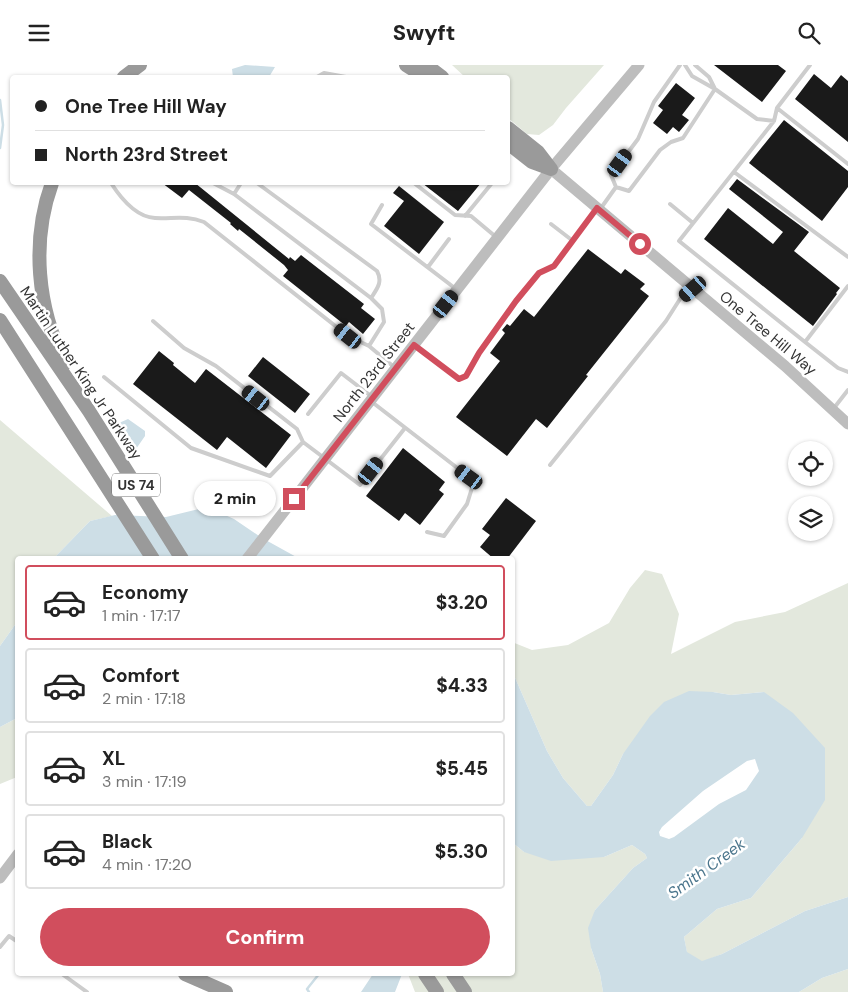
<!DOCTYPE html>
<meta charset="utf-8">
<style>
body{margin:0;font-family:"DM Sans",sans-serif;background:#f2f2f2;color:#222;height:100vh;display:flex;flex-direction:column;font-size:19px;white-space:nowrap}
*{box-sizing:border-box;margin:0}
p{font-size:16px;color:#767676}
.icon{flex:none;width:28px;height:28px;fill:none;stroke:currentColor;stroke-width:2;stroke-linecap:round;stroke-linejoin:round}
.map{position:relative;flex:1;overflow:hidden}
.sheet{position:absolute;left:15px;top:491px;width:500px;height:420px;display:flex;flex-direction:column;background:#fff;border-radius:5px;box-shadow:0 1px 4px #0004}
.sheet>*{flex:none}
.hud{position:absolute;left:10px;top:10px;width:500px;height:110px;border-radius:5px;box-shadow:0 1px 4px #0004;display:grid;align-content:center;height:110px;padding:0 25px;background:#fff}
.buttons{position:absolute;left:788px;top:376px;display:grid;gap:10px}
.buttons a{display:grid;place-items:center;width:45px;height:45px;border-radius:50%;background:#fff;box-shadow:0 1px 4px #0004;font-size:25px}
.end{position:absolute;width:22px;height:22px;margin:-11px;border:6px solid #d14e5d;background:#fff;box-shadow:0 0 0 2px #fff}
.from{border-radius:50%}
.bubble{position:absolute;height:35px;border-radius:18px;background:#fff;box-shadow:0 1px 4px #0004;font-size:16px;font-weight:800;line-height:35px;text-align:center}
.car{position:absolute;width:15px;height:30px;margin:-15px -8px;border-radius:6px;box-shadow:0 0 4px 1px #0007;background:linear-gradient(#222 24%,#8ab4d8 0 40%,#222 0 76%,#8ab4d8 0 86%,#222 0)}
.hud b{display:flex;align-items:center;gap:18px;height:48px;font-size:19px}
.hud b+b{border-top:1px solid #e0e0e0}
.hud i{width:12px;height:12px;background:#222}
ul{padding:9px 0 0;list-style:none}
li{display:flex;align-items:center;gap:15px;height:75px;margin:0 10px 8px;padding:0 15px;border:2px solid #e0e0e0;border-radius:5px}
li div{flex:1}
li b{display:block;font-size:19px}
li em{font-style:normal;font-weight:800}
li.active{border-color:#d14e5d}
li>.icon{width:45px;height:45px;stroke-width:1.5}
.primary-button{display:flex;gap:10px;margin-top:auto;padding:10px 25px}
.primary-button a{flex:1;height:58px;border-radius:30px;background:#d14e5d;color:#fff;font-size:20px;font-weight:800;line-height:58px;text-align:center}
header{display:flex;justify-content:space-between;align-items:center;height:65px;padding:0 25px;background:#fff;font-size:22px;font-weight:800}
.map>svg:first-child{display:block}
</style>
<header><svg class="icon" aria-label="menu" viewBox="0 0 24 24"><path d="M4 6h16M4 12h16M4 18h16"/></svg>Swyft<svg class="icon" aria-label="search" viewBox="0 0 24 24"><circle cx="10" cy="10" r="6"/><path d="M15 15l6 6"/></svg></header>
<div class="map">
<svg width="848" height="927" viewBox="0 0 848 927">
<rect width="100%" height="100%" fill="#fff"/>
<path fill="#e3e8dd" d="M 452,0 L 604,0 L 566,43 L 553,60 L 539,70 L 527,69 L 508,53 L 508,12 L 465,12 Z
M 0,355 L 112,451 L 90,456 L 53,494 L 18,494 L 17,557 L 0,581 Z
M 645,505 L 662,509 L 679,549 L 671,589 L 735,557 L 785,547 L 848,518 L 848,832 L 805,846 L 722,889 L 702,897 L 687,888 L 684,872 L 717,844 L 751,833 L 802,773 L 764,627 L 731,630 L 713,627 L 623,689 L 613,710 L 591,741 L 587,741 L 563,713 L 547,686 L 513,608 L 512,577 L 532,585 L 568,580 L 609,558 L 630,523 Z
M 17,653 L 17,712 L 0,719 L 0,662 Z
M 513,778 L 524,787 L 604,792 L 632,780 L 645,789 L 647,793 L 633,803 L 595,845 L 591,883 L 600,909 L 603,927 L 415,927 L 408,909 L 512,909 Z
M 848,904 L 848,927 L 799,927 L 822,913 Z"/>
<path fill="#cddee6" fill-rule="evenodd" d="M 245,0 L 275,2 L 269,12 L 233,12 L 232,4 Z
M 128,354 L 145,366 L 145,371 L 136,384 L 110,362 Z
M 207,442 L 234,454 L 262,473 L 300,494 L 53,494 L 90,456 L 115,450 L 166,452 Z
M 17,557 L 17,653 L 0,662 L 0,581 Z
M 513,608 L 547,686 L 563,713 L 587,741 L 591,741 L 613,710 L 623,689 L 650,651 L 664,637 L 689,626 L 713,627 L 731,630 L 764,627 L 793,648 L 825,683 L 825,735 L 802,773 L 751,833 L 717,844 L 684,872 L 687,887 L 702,896 L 722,889 L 805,846 L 848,832 L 848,904 L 822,913 L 799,927 L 603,927 L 600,909 L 591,883 L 588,863 L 595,845 L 633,803 L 647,793 L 645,789 L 632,780 L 604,792 L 551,796 L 524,787 L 513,778 ZM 755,694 L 759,706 L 746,725 L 719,739 L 674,772 L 669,774 L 660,771 L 659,767 L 662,762 L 703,726 L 747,696 Z
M 373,909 L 402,909 L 395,927 L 361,927 Z"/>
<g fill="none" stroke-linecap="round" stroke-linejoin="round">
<path stroke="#cddee6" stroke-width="2.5" d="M 0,35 L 3,60 L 0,83
M 309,927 L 307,924 L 319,909"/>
</g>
<path fill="#1a1a1a" d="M 714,0 L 778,0 L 786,6 L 762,37 Z
M 814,9 L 831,23 L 841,10 L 848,16 L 848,77 L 795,34 Z
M 676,18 L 695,33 L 682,50 L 689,55 L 679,67 L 673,62 L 667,69 L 653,58 L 663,45 L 658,41 Z
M 784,55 L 848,106 L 848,122 L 822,156 L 749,98 Z
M 737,114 L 809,167 L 794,186 L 840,223 L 836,228 L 837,229 L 813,261 L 704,174 L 728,143 L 773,179 L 783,167 L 729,124 Z
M 162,118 L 195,118 L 289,194 L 290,192 L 295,196 L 301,190 L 364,239 L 361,243 L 375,254 L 363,269 L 349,257 L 346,261 L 283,211 L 288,205 L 284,200 L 239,164 L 238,166 L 230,159 L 231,158 L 189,125 L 182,133 Z
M 422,118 L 481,118 L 458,146 Z
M 399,121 L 444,157 L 419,189 L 384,161 L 404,136 L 393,128 Z
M 588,184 L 621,209 L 625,204 L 645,219 L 640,224 L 649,231 L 586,310 L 588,311 L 547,363 L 536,354 L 507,391 L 456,352 L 500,296 L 490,288 L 505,268 L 502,265 L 507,259 L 510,261 L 524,244 L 534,252 Z
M 159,286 L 174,298 L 173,300 L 195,318 L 206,304 L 291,370 L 266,403 L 227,372 L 217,385 L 133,319 Z
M 263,292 L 310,329 L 295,348 L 248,311 Z
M 403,383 L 445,417 L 439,425 L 444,429 L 420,460 L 405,448 L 399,456 L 366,431 Z
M 506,433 L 536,456 L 507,494 L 494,494 L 480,482 L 490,470 L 482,464 Z"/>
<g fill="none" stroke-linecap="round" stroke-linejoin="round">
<path stroke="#cdcdcd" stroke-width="4" d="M 680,0 L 654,37 L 638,74 L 611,110 L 616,122 L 629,126 L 660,85 L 671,77 L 683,73 L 715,24
M 685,0 L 692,11 L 715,24 L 757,54 L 774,56
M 695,0 L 709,12 L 715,24
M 810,0 L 777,43 L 774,56 L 679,176 L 805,277 L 848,221
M 317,12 L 324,8 L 346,12
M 777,43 L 848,99
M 734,107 L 848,192
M 111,118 C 120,132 136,152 155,153 C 173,154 186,150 204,157 L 348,271 L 369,281 L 394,302
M 213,118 L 234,129 L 371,233 L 382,244 L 384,257 L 369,281
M 257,118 L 377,206 C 383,217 377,224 371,233
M 414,118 L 455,150 L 471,151 L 496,172
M 234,129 L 241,118
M 670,139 L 693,158
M 382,140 L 371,159 L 456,224
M 601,143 L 616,122
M 465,151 L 492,118
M 551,159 L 573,176
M 428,202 L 449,174
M 153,256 L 184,283 L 216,301 L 297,364 L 303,377
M 805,277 L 838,303 L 848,307
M 415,281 L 459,314 L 466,311 L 479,288 L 516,237 L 539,208 L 554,201 L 596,145
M 104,312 L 191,383 L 270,411 L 303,377 L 360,420 L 405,363
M 372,337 L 469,412 L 472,423 L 467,439 L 444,471 L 427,467
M 834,343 L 848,325
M 308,349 L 341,308 L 371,331
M 550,400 L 666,256 L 680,234 L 691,225
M 0,882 L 9,871 L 18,877
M 62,909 L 87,927"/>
<path stroke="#bdbdbd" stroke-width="11" d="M 551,104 L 785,301 L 848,359
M 247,494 L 551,104 L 639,0
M 0,813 L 18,789"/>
<path stroke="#9a9a9a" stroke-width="14" d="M 406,0 L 425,12
M 426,0 L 442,12
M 124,12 L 140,0
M 508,63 L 538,87 L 551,104
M 508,78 L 532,97 L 551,104
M 52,118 C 31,176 37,243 65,298
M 0,216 L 89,346 L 182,494
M 0,255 L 153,494
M 185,909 L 226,927
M 425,909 L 437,927
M 453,909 L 465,927"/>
</g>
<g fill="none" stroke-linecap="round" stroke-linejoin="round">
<path stroke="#d14e5d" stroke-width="6" d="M 294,434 L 414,280 L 459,314 L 466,311 L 479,288 L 516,236 L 539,208 L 554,201 L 597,143 L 640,179"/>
</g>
<g text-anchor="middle" stroke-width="5" stroke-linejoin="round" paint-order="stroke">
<rect fill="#fff" stroke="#707070" stroke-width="1" x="112" y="408.5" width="48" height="23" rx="4"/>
<g font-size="14" font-weight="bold" fill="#333">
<text x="136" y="425">US 74</text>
</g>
<g font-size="15" fill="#333" stroke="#fff">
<text transform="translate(768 268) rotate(40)" y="5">One Tree Hill Way</text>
<text transform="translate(374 307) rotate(-52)" y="5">North 23rd Street</text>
<text transform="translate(81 308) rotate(56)" y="5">Martin Luther King Jr Parkway</text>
</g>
<g font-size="16" font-style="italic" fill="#4a758c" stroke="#fff">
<text transform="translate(706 803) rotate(-36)" y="6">Smith Creek</text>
</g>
</g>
</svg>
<div class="buttons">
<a><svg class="icon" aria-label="locate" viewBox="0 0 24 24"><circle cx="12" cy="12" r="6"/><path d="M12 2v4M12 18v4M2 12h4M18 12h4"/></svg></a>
<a><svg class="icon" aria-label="layers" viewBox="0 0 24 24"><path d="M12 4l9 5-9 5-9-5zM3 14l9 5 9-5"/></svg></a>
</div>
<i class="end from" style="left:640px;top:179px"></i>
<i class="end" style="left:294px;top:434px"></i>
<div class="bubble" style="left:194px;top:416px;width:82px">2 min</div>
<i class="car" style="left:620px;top:98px;rotate:36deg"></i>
<i class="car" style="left:693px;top:224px;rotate:229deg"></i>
<i class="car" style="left:446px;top:239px;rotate:38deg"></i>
<i class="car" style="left:348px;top:271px;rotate:308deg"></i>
<i class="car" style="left:256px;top:333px;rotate:308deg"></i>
<i class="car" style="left:371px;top:406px;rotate:38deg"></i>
<i class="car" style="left:469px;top:412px;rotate:306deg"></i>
<div class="hud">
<b><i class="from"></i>One Tree Hill Way</b>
<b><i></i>North 23rd Street</b>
</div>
<section class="sheet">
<ul>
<li class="active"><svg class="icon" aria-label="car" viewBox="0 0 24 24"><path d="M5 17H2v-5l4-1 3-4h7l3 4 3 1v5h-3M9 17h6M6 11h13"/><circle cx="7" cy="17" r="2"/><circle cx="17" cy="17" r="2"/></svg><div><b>Economy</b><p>1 min · 17:17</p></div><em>$3.20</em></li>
<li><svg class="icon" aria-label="car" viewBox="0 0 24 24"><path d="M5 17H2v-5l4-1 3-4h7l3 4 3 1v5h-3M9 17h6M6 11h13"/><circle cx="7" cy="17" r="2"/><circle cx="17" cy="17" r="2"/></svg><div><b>Comfort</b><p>2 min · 17:18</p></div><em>$4.33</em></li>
<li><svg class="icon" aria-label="car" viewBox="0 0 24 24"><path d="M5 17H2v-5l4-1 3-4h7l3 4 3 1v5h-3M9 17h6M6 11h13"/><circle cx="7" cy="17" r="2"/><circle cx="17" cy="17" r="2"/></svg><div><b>XL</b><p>3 min · 17:19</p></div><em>$5.45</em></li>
<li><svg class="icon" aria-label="car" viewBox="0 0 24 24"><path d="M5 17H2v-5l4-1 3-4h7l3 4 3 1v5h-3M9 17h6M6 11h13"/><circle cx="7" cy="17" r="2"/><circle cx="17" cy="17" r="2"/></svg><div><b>Black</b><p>4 min · 17:20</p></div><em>$5.30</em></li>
</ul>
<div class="primary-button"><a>Confirm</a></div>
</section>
</div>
